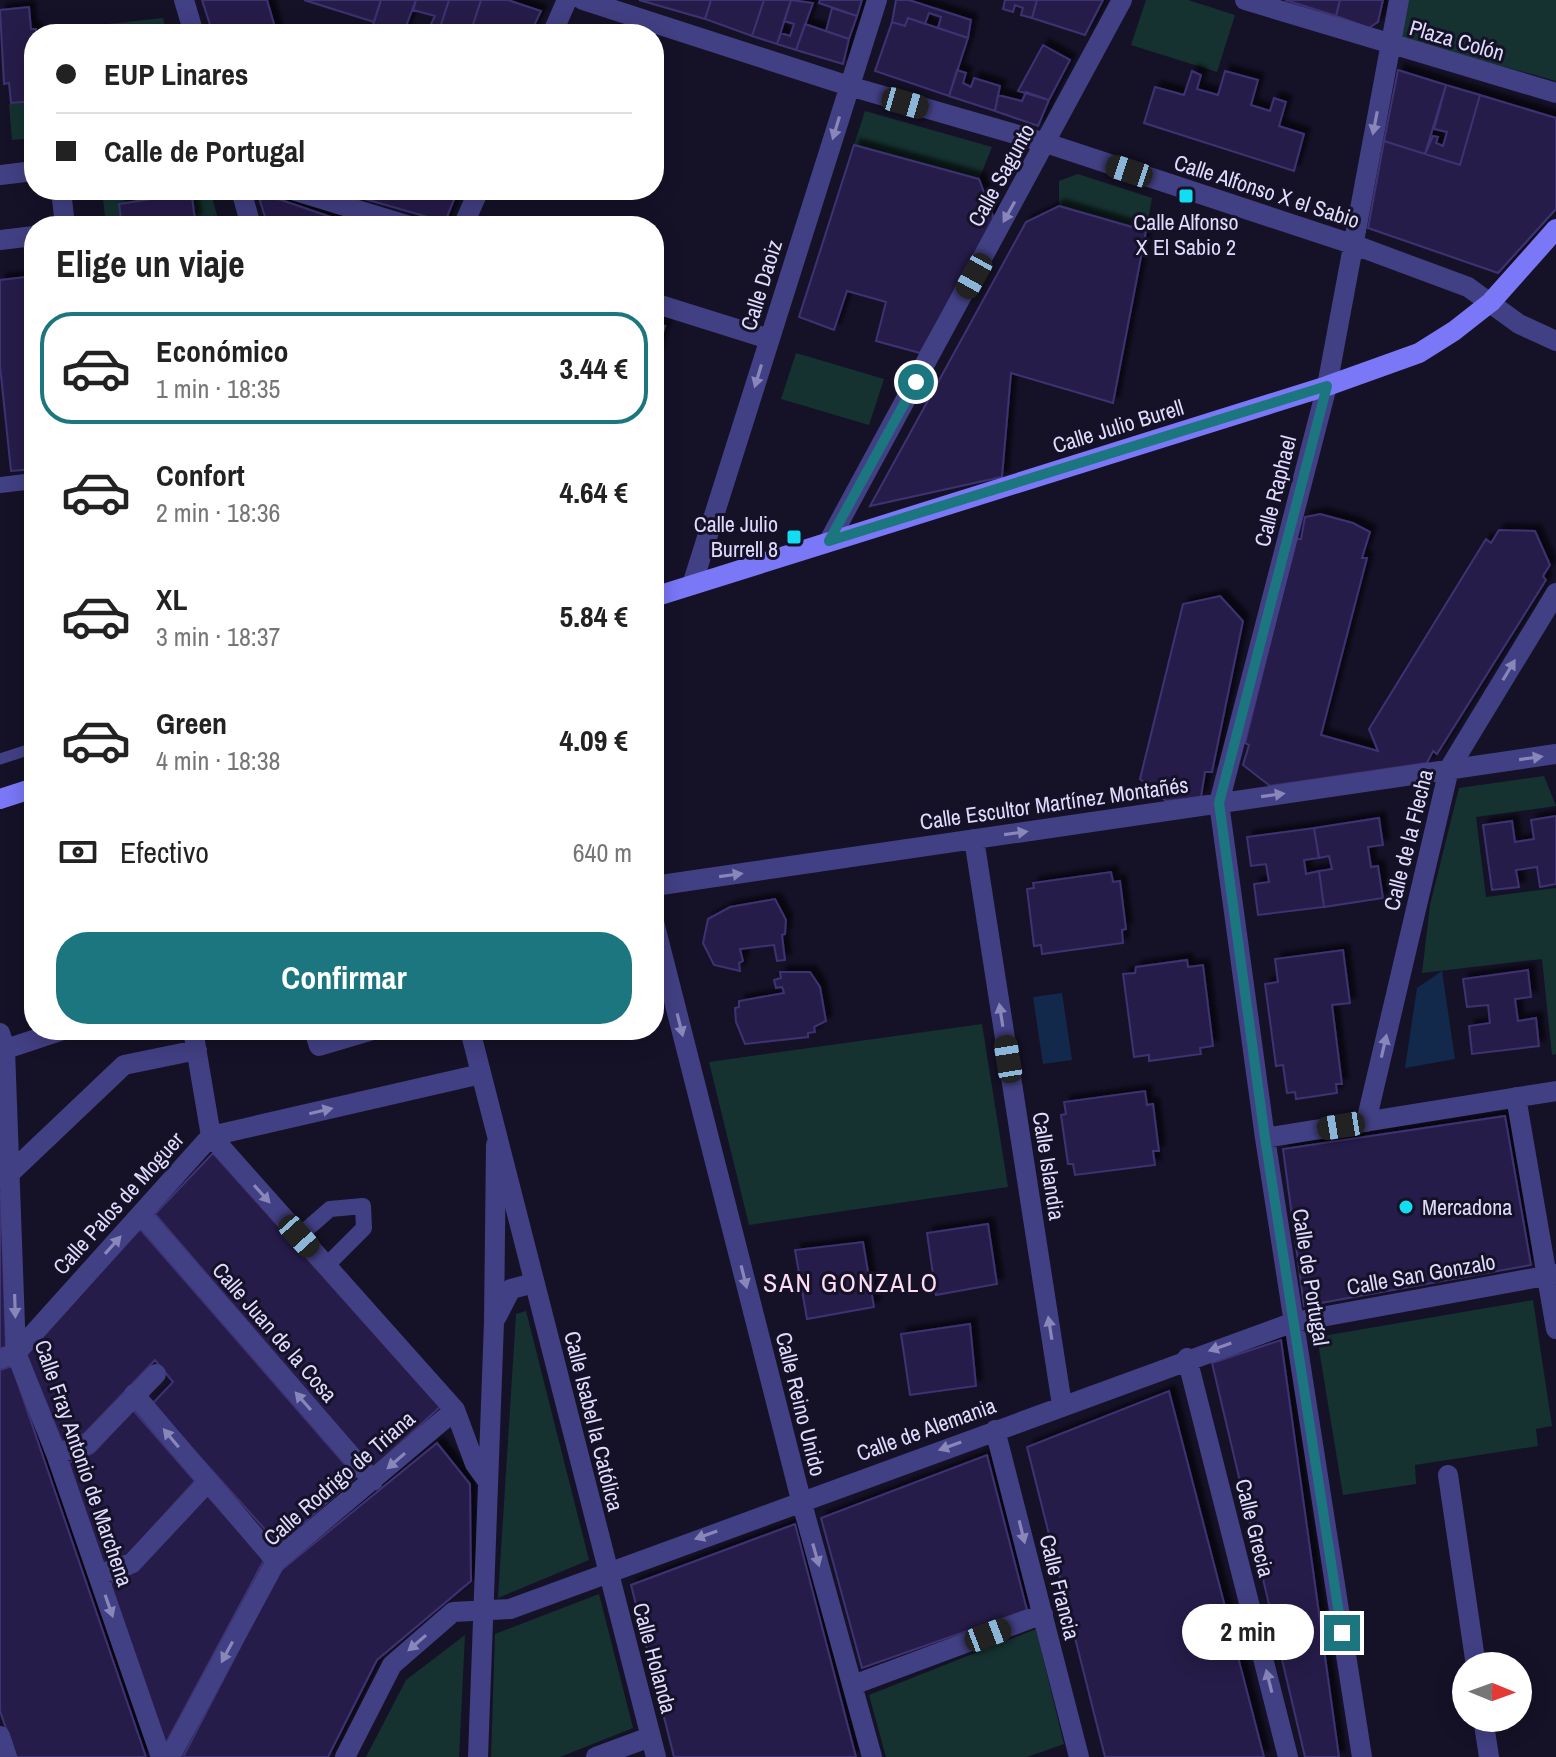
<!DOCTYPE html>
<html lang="es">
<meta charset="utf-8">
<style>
body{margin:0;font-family:"Archivo Narrow",sans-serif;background:#f6f6f6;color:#222;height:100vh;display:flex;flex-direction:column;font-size:30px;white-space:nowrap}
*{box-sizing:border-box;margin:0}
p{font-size:26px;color:#767676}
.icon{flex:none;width:44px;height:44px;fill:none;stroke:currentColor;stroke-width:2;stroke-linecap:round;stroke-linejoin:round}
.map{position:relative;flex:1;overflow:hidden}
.sheet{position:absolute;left:24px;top:216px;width:640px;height:824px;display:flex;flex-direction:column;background:#fff;border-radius:32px;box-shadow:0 4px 20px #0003}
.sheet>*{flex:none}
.top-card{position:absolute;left:24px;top:24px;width:640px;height:176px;border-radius:32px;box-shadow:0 4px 20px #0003;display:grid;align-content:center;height:176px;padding:0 32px;background:#fff}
.needle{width:52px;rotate:91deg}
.controls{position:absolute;left:1452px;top:1652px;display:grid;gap:16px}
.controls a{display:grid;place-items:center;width:80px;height:80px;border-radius:50%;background:#fff;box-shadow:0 4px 20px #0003;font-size:40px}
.end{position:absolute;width:36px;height:36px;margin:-18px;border:10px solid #1b767f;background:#fff;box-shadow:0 0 0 4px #fff}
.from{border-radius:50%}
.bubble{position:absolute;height:56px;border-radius:28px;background:#fff;box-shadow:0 4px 20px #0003;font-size:26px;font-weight:700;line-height:56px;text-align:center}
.car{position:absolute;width:24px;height:48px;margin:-24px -12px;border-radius:10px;box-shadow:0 0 6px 2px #0007;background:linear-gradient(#222 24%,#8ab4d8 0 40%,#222 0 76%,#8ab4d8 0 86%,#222 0)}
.top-card b{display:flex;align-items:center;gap:28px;height:76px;font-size:30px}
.top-card b+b{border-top:2px solid #e0e0e0}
.top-card i{width:20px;height:20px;background:#222}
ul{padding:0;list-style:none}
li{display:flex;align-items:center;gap:24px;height:112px;margin:0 16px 12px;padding:0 16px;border:4px solid transparent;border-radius:32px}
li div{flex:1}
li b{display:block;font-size:30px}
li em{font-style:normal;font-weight:700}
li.on{border-color:#1b767f}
li>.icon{width:72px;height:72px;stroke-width:1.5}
h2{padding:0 32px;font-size:36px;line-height:96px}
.pay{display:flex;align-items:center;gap:20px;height:88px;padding:0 32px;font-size:30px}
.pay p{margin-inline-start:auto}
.action{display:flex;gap:16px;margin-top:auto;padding:16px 32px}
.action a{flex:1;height:92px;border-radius:32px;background:#1b767f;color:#fff;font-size:32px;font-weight:700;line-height:92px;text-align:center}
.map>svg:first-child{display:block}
</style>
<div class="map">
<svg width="1556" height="1757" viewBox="0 0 1556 1757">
<defs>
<filter id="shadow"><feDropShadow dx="6" dy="-6" stdDeviation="2" flood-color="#0009"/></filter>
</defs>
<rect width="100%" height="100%" fill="#151228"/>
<path fill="#153230" d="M 1146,0 L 1188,0 L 1235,15 L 1217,72 L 1131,45 Z
M 1409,0 L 1556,0 L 1556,81 L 1401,38 Z
M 163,18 L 167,34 L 100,34 L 99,25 Z
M 34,101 L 34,138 L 12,140 L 9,104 Z
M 865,111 L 992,147 L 979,179 L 854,145 Z
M 1078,174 L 1152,198 L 1146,231 L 1059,206 L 1059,181 Z
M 102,190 L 210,190 L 220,226 L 106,226 Z
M 796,353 L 884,379 L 869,425 L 781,399 Z
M 1544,776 L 1556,806 L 1476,817 L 1486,897 L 1556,888 L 1556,1054 L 1552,1055 L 1542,959 L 1422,973 L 1430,905 L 1459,788 Z
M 982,1024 L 1008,1187 L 749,1225 L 709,1062 Z
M 1533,1300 L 1552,1426 L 1536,1429 L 1538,1446 L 1415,1465 L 1416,1484 L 1343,1495 L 1317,1337 Z
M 526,1311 L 589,1560 L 498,1598 L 516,1314 Z
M 599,1594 L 633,1728 L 560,1757 L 491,1757 L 495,1634 Z
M 1036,1629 L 1064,1744 L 1027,1757 L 886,1757 L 869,1695 Z
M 465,1635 L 459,1757 L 366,1757 L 406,1680 Z"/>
<path fill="#12294c" d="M 1442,971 L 1455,1059 L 1405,1068 L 1417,988 Z
M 1062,993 L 1072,1060 L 1043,1064 L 1033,997 Z"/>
<path fill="#271f48" stroke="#3e3272" stroke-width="2" filter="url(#shadow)" d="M 202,0 L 267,0 L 277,34 L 213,34 Z
M 304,0 L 381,0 L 374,22 Z
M 381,0 L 416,0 L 403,34 L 370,34 Z
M 416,0 L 449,0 L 438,34 L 426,34 L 435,16 L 413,10 Z
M 449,0 L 481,0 L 470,34 L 438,34 Z
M 481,0 L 508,0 L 541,11 L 530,34 L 470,34 Z
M 639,0 L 711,0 L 705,19 Z
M 711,0 L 764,0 L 752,36 L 705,19 Z
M 764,0 L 791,0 L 777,44 L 752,36 Z
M 791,0 L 813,3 L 796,50 L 777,44 L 781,33 L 790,36 L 794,24 L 784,21 Z
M 820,0 L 862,0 L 857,16 L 819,3 Z
M 896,0 L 909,0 L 971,20 L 968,38 L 938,28 L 941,17 L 929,13 L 925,24 L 908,18 L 905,26 L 892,22 Z
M 1005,0 L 1037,0 L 1032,18 L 1021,15 L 1023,8 L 1015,5 L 1013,12 L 1003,9 Z
M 1037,0 L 1103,0 L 1085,35 L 1032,18 Z
M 1285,0 L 1340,0 L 1336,16 Z
M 1340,0 L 1383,0 L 1378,22 L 1369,28 L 1336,16 Z
M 29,7 L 31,29 L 36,29 L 36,34 L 34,101 L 11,103 L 9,83 L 4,84 L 0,10 Z
M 832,8 L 857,16 L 849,39 L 826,31 Z
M 908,18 L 968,38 L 949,96 L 875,71 L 892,22 L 905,26 Z
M 805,24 L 849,39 L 843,64 L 796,50 Z
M 1043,45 L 1070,60 L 1049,100 L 1018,91 Z
M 957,70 L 966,73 L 963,83 L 971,87 L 974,78 L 1000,86 L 995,111 L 949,96 Z
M 1398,70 L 1446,85 L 1425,154 L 1384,141 Z
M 1192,71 L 1201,75 L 1197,89 L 1218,95 L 1225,71 L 1258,80 L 1251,105 L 1270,111 L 1274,98 L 1286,102 L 1279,126 L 1304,134 L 1294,171 L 1144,123 L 1155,87 L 1184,95 Z
M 1446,85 L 1480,95 L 1460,165 L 1425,154 L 1433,136 L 1438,137 L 1436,143 L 1443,146 L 1447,132 L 1434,129 Z
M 1026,92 L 1049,100 L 1038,126 L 995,111 L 998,95 L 1022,101 Z
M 1480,95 L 1556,118 L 1556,209 L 1498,273 L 1368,228 L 1384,141 L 1460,165 Z
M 854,145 L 979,179 L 995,222 L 920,353 L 876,341 L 886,302 L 847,291 L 834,330 L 799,317 Z
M 353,190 L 458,190 L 445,222 L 351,195 Z
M 183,194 L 183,198 L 192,197 L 195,220 L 175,226 L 122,226 L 119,204 Z
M 264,194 L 357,226 L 268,226 L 260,201 Z
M 1059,206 L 1146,231 L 1113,403 L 1011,373 L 1002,477 L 870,506 L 1026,222 Z
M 34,276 L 34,469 L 11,471 L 0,366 L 0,280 Z
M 654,323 L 665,326 L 654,361 Z
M 1320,514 L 1353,523 L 1370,532 L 1362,558 L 1367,558 L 1321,735 L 1378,751 L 1369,729 L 1486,539 L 1491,543 L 1499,530 L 1535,531 L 1550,565 L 1543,576 L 1546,580 L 1437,754 L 1433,751 L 1427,763 L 1270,786 L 1243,765 L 1249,745 L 1245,743 L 1296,539 L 1301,539 L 1305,517 Z
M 1220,596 L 1243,621 L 1212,772 L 1205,772 L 1201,797 L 1166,801 L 1140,779 L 1183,604 Z
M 1556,816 L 1556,884 L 1540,887 L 1537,867 L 1516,870 L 1519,887 L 1492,890 L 1483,825 L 1512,821 L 1515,842 L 1534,839 L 1531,820 Z
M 1379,818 L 1383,845 L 1368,847 L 1371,867 L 1378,866 L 1383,898 L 1324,907 L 1319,871 L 1332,869 L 1329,856 L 1319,858 L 1314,828 Z
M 1314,828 L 1319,858 L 1304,860 L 1306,874 L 1319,871 L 1324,907 L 1258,915 L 1254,884 L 1269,882 L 1266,864 L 1251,866 L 1247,837 Z
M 1111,872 L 1113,882 L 1120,881 L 1126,929 L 1122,930 L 1123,943 L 1042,954 L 1041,945 L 1034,946 L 1027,889 L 1034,888 L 1033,883 Z
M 775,899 L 786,920 L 785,934 L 782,935 L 785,960 L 777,961 L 774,945 L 740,949 L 743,961 L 739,963 L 740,971 L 714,965 L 703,943 L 708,919 L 730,907 Z
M 1343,950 L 1350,1003 L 1332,1005 L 1342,1084 L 1336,1084 L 1337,1093 L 1296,1099 L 1295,1092 L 1287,1093 L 1283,1065 L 1276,1066 L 1265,984 L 1278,982 L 1275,959 Z
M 1187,960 L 1188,967 L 1203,965 L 1213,1046 L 1200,1048 L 1201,1054 L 1149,1061 L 1149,1055 L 1134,1057 L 1123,974 L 1135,973 L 1136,967 Z
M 1528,970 L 1531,997 L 1515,999 L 1518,1021 L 1536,1018 L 1539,1046 L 1472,1054 L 1469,1026 L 1490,1023 L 1488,1005 L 1467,1007 L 1463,979 Z
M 780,972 L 810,972 L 820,987 L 826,1021 L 814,1027 L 815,1032 L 808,1033 L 808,1037 L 745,1044 L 736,1022 L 735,1008 L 739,1007 L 739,1001 L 784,993 L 782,987 L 776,988 L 774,980 L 781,978 Z
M 1145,1091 L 1147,1105 L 1153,1104 L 1159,1151 L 1153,1151 L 1155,1165 L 1075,1175 L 1073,1164 L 1068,1164 L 1061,1115 L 1066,1114 L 1064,1102 Z
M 1505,1116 L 1531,1265 L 1304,1306 L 1283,1149 Z
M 213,1153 L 440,1407 L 373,1468 L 155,1214 Z
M 1,1193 L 6,1347 L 0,1349 L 0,1193 Z
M 988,1224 L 997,1284 L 936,1295 L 927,1233 Z
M 140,1229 L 356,1477 L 279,1545 L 152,1404 L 173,1382 L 155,1360 L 84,1434 L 62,1442 L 26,1354 Z
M 863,1242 L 874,1307 L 807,1319 L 795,1250 Z
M 970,1324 L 976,1386 L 910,1395 L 901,1334 Z
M 1281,1340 L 1339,1757 L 1305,1757 L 1212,1363 Z
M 12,1366 L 146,1757 L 16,1757 L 0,1711 L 0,1370 Z
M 1169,1391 L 1264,1757 L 1105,1757 L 1027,1447 Z
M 133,1410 L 195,1481 L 127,1556 L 102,1566 L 65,1464 L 93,1453 Z
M 437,1443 L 470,1484 L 471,1581 L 377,1660 L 328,1757 L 183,1757 L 279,1572 Z
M 987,1455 L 1027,1610 L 862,1668 L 821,1518 Z
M 207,1495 L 264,1560 L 165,1745 L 108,1584 L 137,1571 Z
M 795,1524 L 856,1757 L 674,1757 L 631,1585 Z"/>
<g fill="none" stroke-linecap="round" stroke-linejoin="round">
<path stroke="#424084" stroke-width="11" d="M 0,759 L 34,748"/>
<path stroke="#424084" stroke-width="16" d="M 0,485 L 34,481
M 299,1236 L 330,1209 L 363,1206 L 364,1228 L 326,1266"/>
<path stroke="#424084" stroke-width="20" d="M 583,0 L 849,86 L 1046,143 L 1352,244 L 1468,287 L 1519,324 L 1556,341
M 1245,0 L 1556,93
M 552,34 L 567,0
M 0,175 L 34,171
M 61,190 L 65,226
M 292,190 L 410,226
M 463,226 L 479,190
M 0,240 L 34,236
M 654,303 L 769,339
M 692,585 L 877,0
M 974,839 L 1062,1405
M 654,886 L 1556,754
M 654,922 L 801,1500 L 872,1757
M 193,1030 L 211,1136 L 455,1410 L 475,1464 L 488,1482
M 314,1030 L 319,1046 L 373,1030
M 0,1033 L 5,1049 L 16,1353 L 56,1454 L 161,1757
M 0,1051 L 63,1030
M 1516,1097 L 1556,1329
M 1366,1122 L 1449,769 L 1556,593
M 1265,1138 L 1556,1091
M 4,1179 L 124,1065 L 197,1050
M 141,1214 L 373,1481
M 496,1318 L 511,1289 L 534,1283
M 1187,1358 L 1288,1757
M 0,1359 L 16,1353 L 211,1136 L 481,1074
M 134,1394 L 276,1561
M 995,1430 L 1079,1757
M 56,1454 L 88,1444 L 156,1374
M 1448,1475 L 1476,1666
M 98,1575 L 132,1563 L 208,1482
M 853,1685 L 1043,1614
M 1483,1718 L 1489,1757
M 0,1736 L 7,1757
M 170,1757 L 276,1561 L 455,1410
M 345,1757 L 392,1665 L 453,1612 L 510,1609 L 1294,1322 L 1556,1274
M 478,1757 L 494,1322 L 496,1145
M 596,1757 L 650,1737
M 1362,1757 L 1265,1138 L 1219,803 L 1327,386 L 1399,0"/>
<path stroke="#424084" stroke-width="20" d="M 184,0 L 194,34
M 241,190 L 251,226
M 829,541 L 1122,0
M 470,1030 L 656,1757"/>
<path stroke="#7a78f7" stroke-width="20" d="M 654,597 L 1327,386 L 1419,353 L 1454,331 L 1491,302 L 1556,229
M 0,799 L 34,788"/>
</g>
<defs><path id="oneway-solid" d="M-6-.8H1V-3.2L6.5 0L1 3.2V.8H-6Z" transform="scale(2)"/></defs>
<g fill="#8986ba">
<use href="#oneway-solid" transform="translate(1375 123) rotate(101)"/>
<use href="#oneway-solid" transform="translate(836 128) rotate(107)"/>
<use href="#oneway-solid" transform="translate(1009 212) rotate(119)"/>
<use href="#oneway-solid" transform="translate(758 376) rotate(107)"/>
<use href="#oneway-solid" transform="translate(1509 670) rotate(-59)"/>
<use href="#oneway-solid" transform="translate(1531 758) rotate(-8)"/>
<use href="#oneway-solid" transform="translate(1273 795) rotate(-8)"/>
<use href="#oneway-solid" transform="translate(1016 833) rotate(-8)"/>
<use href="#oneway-solid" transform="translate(731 875) rotate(-8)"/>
<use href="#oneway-solid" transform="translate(1001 1015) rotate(-99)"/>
<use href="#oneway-solid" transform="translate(680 1025) rotate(76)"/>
<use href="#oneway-solid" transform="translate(1384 1046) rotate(-77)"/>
<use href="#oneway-solid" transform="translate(321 1111) rotate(-13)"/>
<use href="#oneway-solid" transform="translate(262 1194) rotate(48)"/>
<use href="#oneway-solid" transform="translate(113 1245) rotate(-48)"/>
<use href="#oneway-solid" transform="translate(744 1277) rotate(76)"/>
<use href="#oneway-solid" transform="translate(15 1306) rotate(88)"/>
<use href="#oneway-solid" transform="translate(1050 1328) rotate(-99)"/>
<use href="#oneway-solid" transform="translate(1220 1347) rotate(161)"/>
<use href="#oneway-solid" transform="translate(303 1401) rotate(-131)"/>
<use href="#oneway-solid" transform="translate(171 1438) rotate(-130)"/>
<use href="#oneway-solid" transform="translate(950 1446) rotate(160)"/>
<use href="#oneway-solid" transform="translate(396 1461) rotate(139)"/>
<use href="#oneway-solid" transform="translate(1022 1532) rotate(76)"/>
<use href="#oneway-solid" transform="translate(706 1535) rotate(160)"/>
<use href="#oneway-solid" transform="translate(816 1555) rotate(74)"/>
<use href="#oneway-solid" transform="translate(109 1606) rotate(71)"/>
<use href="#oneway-solid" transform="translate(417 1643) rotate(139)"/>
<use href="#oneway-solid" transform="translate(227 1652) rotate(118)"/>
<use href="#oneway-solid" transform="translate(1269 1681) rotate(-104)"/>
</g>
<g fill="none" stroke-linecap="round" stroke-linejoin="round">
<path stroke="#1b767f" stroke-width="10" d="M 916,382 L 829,541 L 1327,386 L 1219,803 L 1265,1138 L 1342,1633"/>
</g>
<g fill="#13ddf1" stroke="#151228" stroke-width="3">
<rect x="1178" y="188" width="16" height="16" rx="4"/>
<rect x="786" y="529" width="16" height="16" rx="4"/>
<circle cx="1406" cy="1207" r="8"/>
</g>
<g text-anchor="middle" stroke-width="6" stroke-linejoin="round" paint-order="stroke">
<g font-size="22" fill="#dfdbfd" stroke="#151228">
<text transform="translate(1457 40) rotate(16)" y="8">Plaza Colón</text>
<text transform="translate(1001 175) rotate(-61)" y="8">Calle Sagunto</text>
<text transform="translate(1267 191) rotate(18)" y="8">Calle Alfonso X el Sabio</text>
<text transform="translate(761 285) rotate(-73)" y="8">Calle Daoiz</text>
<text transform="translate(1118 426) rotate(-17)" y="8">Calle Julio Burell</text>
<text transform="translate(1275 491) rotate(-76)" y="8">Calle Raphael</text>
<text transform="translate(1054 803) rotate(-8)" y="8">Calle Escultor Martínez Montañés</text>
<text transform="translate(1408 840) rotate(-76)" y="8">Calle de la Flecha</text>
<text transform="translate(1049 1166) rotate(81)" y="8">Calle Islandia</text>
<text transform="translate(118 1203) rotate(-48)" y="8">Calle Palos de Moguer</text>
<text transform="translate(1421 1274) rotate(-10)" y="8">Calle San Gonzalo</text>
<text transform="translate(1311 1277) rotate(81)" y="8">Calle de Portugal</text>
<text transform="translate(275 1332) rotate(49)" y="8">Calle Juan de la Cosa</text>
<text transform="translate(801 1404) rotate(76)" y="8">Calle Reino Unido</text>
<text transform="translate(594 1421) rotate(76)" y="8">Calle Isabel la Católica</text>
<text transform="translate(926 1429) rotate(-20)" y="8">Calle de Alemania</text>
<text transform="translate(84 1463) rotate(71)" y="8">Calle Fray Antonio de Marchena</text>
<text transform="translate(339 1478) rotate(-41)" y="8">Calle Rodrigo de Triana</text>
<text transform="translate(1255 1528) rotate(76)" y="8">Calle Grecia</text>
<text transform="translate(1060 1587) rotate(76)" y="8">Calle Francia</text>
<text transform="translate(655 1658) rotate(75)" y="8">Calle Holanda</text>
</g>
<g font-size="22" fill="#dfdbfd" stroke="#151228">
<text x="1186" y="230">Calle Alfonso<tspan x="1186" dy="25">X El Sabio 2</tspan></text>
<text x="778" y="532" text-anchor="end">Calle Julio<tspan x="778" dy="25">Burrell 8</tspan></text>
<text x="1422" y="1215" text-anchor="start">Mercadona</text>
</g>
<g font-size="26" letter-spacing="2" fill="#fdddf2" stroke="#151228">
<text x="851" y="1292">SAN GONZALO</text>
</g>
</g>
</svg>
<div class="controls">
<a><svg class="needle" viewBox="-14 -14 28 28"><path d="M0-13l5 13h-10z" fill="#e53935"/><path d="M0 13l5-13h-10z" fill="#767676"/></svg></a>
</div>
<i class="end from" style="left:916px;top:382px"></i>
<i class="end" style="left:1342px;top:1633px"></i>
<div class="bubble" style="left:1182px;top:1604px;width:132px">2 min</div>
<i class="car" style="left:905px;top:103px;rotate:106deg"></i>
<i class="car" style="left:1129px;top:171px;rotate:288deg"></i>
<i class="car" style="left:974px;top:276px;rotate:209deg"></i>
<i class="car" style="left:1008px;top:1059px;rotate:351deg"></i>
<i class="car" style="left:1341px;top:1126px;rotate:261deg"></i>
<i class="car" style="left:299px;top:1236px;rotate:138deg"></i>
<i class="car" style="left:988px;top:1635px;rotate:69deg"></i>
<div class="top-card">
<b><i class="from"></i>EUP Linares</b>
<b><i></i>Calle de Portugal</b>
</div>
<section class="sheet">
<h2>Elige un viaje</h2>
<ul>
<li class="on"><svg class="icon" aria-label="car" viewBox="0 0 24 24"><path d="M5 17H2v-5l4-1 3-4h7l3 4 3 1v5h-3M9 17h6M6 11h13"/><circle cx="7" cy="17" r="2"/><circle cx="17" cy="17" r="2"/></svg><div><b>Económico</b><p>1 min · 18:35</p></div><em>3.44 €</em></li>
<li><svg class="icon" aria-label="car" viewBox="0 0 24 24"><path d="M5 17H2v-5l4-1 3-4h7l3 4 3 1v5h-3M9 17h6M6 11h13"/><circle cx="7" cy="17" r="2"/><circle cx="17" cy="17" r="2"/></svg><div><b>Confort</b><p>2 min · 18:36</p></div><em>4.64 €</em></li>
<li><svg class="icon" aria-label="car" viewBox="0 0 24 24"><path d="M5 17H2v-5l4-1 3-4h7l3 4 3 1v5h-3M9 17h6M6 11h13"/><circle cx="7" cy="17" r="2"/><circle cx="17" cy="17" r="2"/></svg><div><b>XL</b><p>3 min · 18:37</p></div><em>5.84 €</em></li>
<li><svg class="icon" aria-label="car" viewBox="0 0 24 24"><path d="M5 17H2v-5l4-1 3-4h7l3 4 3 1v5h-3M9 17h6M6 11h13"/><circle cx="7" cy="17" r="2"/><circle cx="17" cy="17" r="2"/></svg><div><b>Green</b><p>4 min · 18:38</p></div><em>4.09 €</em></li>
</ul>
<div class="pay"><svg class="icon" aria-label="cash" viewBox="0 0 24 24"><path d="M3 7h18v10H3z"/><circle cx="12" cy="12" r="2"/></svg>Efectivo<p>640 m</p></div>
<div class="action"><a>Confirmar</a></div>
</section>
</div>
